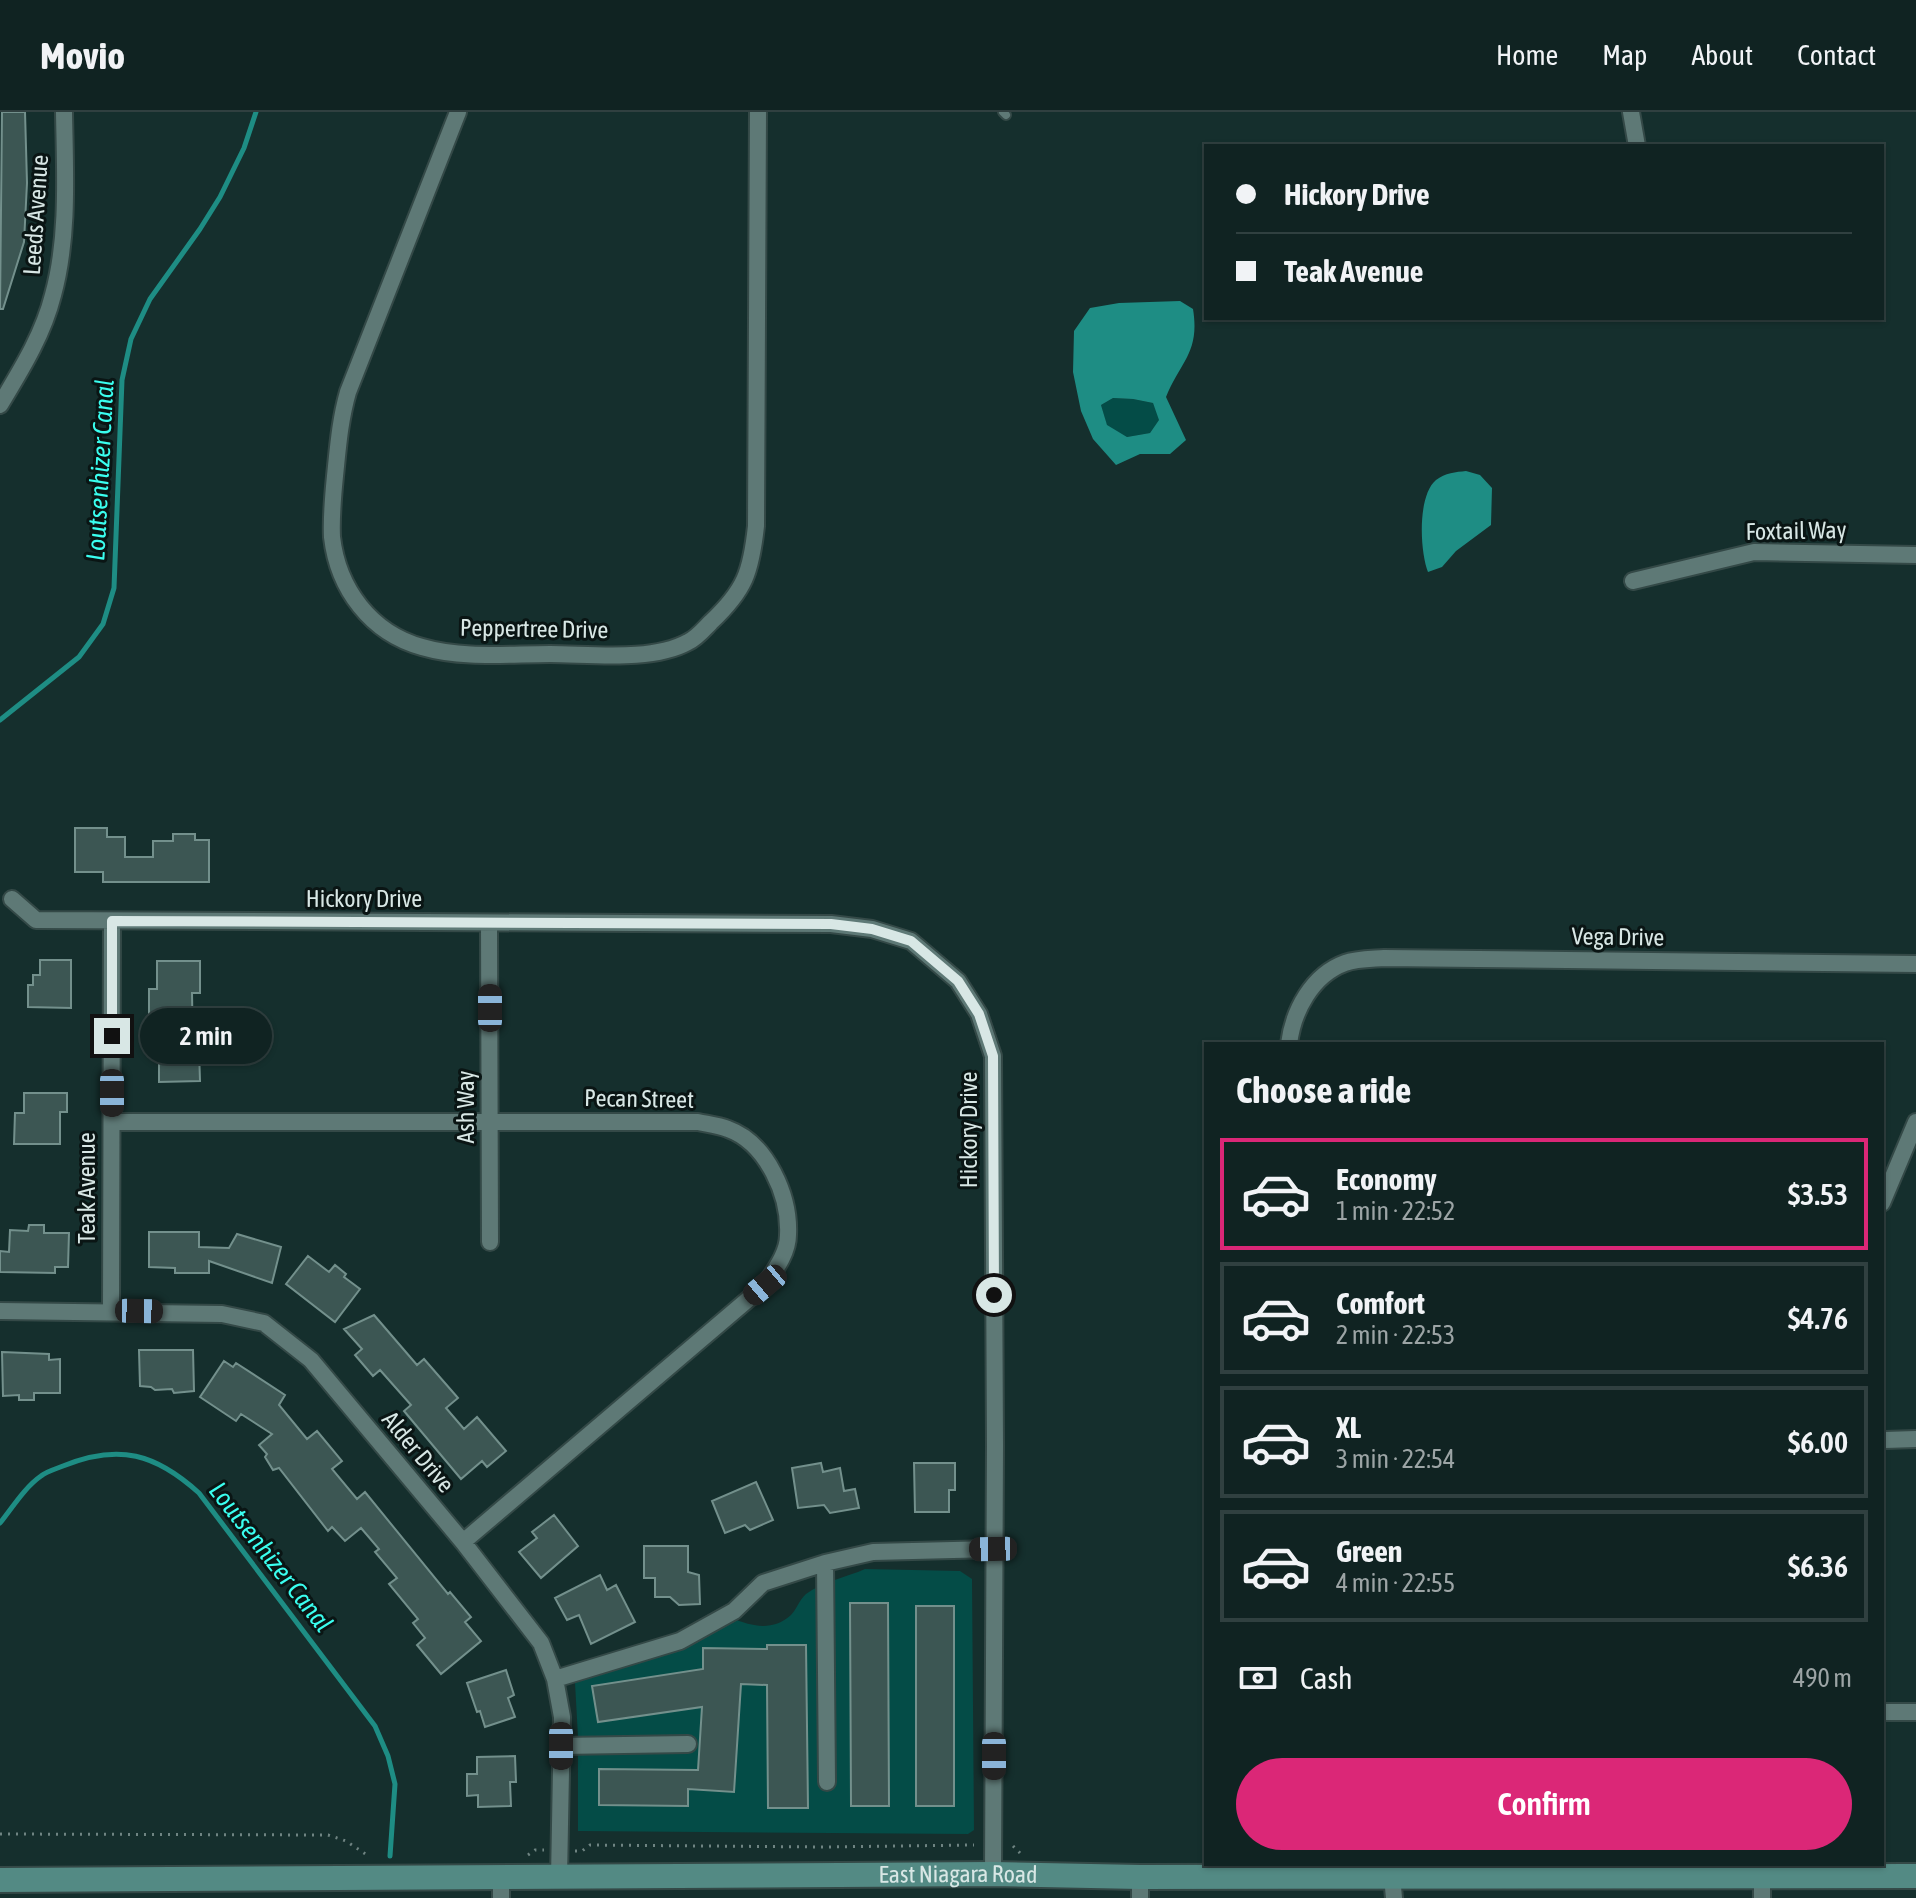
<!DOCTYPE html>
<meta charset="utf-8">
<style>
body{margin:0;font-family:"Asap Condensed",sans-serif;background:#1e2f2f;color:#f1f3f6;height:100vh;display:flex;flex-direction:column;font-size:30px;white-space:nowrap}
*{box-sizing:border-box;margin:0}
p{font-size:26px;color:#9ca4a5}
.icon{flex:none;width:44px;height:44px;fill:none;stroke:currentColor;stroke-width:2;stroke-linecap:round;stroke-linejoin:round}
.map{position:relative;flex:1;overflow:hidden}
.sheet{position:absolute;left:1204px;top:930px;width:680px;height:824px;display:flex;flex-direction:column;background:#102322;border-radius:0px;box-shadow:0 2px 6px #0004,0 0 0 2px #304040}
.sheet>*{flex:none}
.banner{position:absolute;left:1204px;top:32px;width:680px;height:176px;border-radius:0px;box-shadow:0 2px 6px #0004,0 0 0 2px #304040;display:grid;align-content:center;height:176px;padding:0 32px;background:#102322}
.end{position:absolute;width:36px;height:36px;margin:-18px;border:10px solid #d8e7e5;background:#111;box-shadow:0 0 0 4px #111}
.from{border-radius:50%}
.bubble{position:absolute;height:56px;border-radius:28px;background:#102322;box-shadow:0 2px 6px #0004,0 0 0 2px #304040;font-size:26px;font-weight:600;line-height:56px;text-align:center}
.car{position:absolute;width:24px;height:48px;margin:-24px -12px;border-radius:10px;box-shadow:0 0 6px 2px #0007;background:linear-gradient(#222 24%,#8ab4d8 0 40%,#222 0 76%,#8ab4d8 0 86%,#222 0)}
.banner b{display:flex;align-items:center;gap:28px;height:76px;font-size:30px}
.banner b+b{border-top:2px solid #304040}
.banner i{width:20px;height:20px;background:#f1f3f6}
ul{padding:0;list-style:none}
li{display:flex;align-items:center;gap:24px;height:112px;margin:0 16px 12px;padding:0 16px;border:4px solid #304040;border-radius:0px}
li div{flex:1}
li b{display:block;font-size:30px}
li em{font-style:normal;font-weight:600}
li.active{border-color:#db2777}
li>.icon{width:72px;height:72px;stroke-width:1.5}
h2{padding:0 32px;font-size:36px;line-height:96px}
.pay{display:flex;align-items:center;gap:20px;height:88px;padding:0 32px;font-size:30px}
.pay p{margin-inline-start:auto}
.primary-button{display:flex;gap:16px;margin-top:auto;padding:16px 32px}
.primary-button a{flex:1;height:92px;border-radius:48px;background:#db2777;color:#fff;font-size:32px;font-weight:600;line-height:92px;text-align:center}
header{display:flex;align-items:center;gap:48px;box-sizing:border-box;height:112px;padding:0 40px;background:#102322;border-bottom:2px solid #304040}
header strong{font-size:38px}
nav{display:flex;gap:44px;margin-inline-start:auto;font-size:28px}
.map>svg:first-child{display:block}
</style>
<header>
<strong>Movio</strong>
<nav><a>Home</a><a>Map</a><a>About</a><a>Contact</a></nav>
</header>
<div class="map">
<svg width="1916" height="1786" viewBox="0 0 1916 1786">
<rect width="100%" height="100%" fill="#152f2d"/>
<path fill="#044c47" d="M 1113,286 L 1133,287 L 1153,291 L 1160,307 L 1150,321 L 1127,325 L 1107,314 L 1101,293 Z
M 865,1457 L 960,1459 L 972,1467 L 974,1718 L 968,1722 L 578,1719 L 578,1625 L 575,1571 L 673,1539 L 732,1506 C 753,1515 773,1519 791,1503 C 797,1497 799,1488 806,1482 C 822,1470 847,1465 865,1457 Z"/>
<path fill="#1e8d84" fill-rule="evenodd" d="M 1180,189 L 1193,197 C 1200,240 1181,249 1166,285 L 1186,328 L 1170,342 L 1140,342 L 1116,353 L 1093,327 L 1081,299 L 1073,260 L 1074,219 L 1090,196 L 1119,191 ZM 1113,286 L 1133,287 L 1153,291 L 1159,308 L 1150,321 L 1127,325 L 1107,313 L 1101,293 Z
M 1466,359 L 1480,363 L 1492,376 L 1491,413 L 1456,439 L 1442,455 L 1428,460 C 1420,440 1417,384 1436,368 C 1445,361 1456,360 1466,359 Z"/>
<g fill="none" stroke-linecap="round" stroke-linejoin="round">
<path stroke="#1e8d84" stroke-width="5" d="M 0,608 L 79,545 L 103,512 L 114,476 L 122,268 L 131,227 L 150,187 L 200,117 L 220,85 L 244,36 L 256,0
M 0,1411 C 12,1396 25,1375 41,1364 C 47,1359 56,1357 63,1354 C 119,1331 156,1342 199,1381 L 375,1614 L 388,1644 L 395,1672 L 390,1744"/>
</g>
<path fill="#3c5653" stroke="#73908c" stroke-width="2" d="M 2,0 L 25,0 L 27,71 L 24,130 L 3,197 L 0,197 Z
M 75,716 L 107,716 L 107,725 L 125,725 L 125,745 L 153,745 L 153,729 L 173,729 L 173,722 L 195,722 L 195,728 L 209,728 L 209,770 L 103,770 L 103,760 L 75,760 Z
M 40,848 L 71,848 L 71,896 L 28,895 L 28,873 L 33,873 L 33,863 L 40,863 Z
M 157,849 L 200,849 L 200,881 L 192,881 L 193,938 L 199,938 L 200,969 L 159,970 L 159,940 L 149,940 L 149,877 L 157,877 Z
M 24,981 L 67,981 L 67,1000 L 60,1000 L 60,1032 L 14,1032 L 15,1001 L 24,1001 Z
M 29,1113 L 44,1113 L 44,1121 L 69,1121 L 68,1155 L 55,1155 L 55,1161 L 0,1160 L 0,1139 L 9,1140 L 10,1118 L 28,1119 Z
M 149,1120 L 199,1120 L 199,1135 L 229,1136 L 237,1122 L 281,1135 L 272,1171 L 209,1149 L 209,1161 L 175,1161 L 175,1156 L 149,1155 Z
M 308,1144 L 329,1160 L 335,1153 L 346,1162 L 344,1165 L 360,1177 L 335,1210 L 286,1172 Z
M 374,1203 L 417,1253 L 424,1247 L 458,1286 L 446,1296 L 464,1317 L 477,1305 L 506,1339 L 487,1355 L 482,1349 L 461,1367 L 404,1299 L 411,1293 L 380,1258 L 373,1264 L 355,1243 L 362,1237 L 344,1217 Z
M 139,1238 L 193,1238 L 194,1279 L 174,1281 L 172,1277 L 155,1278 L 151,1275 L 140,1274 Z
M 2,1240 L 49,1242 L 49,1248 L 60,1247 L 60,1281 L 34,1281 L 34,1288 L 19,1288 L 19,1283 L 3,1284 Z
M 224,1249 L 233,1255 L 236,1251 L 285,1283 L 279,1293 L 307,1327 L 317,1319 L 342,1349 L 332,1357 L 357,1387 L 365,1380 L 448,1482 L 450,1480 L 471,1505 L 465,1510 L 481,1529 L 441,1562 L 417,1533 L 425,1526 L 413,1511 L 418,1507 L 389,1472 L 397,1466 L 375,1440 L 379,1437 L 361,1416 L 345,1429 L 332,1415 L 328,1419 L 279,1356 L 273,1358 L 265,1345 L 267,1342 L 259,1333 L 272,1322 L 241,1302 L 236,1309 L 200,1285 Z
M 821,1351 L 823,1360 L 840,1356 L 844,1379 L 855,1377 L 859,1396 L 830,1401 L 824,1393 L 798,1396 L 792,1356 Z
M 914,1351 L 955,1351 L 955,1378 L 949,1378 L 949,1400 L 915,1400 Z
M 756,1370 L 773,1408 L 750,1418 L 745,1413 L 725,1421 L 712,1389 Z
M 554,1403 L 578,1434 L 541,1466 L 519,1440 L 537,1426 L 532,1420 Z
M 644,1434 L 688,1434 L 688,1460 L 699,1463 L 700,1492 L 679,1493 L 670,1485 L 655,1485 L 655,1466 L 644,1466 Z
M 600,1463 L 607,1478 L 616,1473 L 635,1510 L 591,1532 L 579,1503 L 567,1508 L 555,1486 Z
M 850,1491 L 888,1491 L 889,1694 L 851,1694 Z
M 916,1494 L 954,1494 L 954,1694 L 916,1694 Z
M 767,1533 L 806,1533 L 808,1696 L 768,1696 L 767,1573 L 741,1572 L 734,1680 L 688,1677 L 688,1694 L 599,1693 L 599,1657 L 698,1658 L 702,1595 L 598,1610 L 592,1574 L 703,1557 L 703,1536 L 767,1537 Z
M 506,1558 L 514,1583 L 508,1586 L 515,1605 L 485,1615 L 480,1599 L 477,1600 L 467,1571 Z
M 515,1644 L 516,1670 L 510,1670 L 511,1694 L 478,1695 L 478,1683 L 467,1684 L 467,1662 L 477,1662 L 477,1645 Z"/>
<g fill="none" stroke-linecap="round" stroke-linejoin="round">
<defs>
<path id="lane" d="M 1003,0 L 1006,3"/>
<path id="street" d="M 458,0 L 348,280 C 340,308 338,335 335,364 C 333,384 331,405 332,425 C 338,477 371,521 422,535 C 463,547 508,542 550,542 C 590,542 652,550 688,530 C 697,526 704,517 711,510 C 745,478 751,460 756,414 L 758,0
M 1631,0 L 1637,34
M 0,293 C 21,258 43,223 53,183 C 69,125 65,60 64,0
M 1633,469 L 1754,440 L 1916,443
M 12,787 L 36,808 L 831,812 L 872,817 L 911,829 L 958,869 L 979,902 L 993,944 L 995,1333 L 993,1762
M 489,811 L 490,1130
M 1289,932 C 1293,899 1312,863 1345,851 C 1356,847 1372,847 1384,846 L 1916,852
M 112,1010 L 698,1010 C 707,1012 718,1013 728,1017 C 767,1031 790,1084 788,1123 C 788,1141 775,1158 765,1173 L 463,1430
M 1882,1091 L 1916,1010
M 0,1199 L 222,1202 L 264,1211 L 311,1248 L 463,1430 L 541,1531 L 555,1567 L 562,1605 L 559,1766
M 111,1199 L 112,809
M 1885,1328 L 1916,1327
M 825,1451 L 827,1670
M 555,1567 L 680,1529 L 734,1499 L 763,1471 L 825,1451 L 873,1440 L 993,1437
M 1882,1600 L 1916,1600
M 561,1634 L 688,1632
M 1392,1764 L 1394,1786
M 501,1767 L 501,1786
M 1140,1786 L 1140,1765
M 1762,1786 L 1762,1752"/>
<g id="secondary">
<path id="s1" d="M 0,1768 L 993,1762 L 1140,1765 L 1916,1764"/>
</g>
</defs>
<use href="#lane" stroke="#344947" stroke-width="12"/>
<use href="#street" stroke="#344947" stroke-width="20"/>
<use href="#secondary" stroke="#344947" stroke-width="28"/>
<path stroke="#6f8482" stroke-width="3" stroke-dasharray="2 6" stroke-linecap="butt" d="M 0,1722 L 328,1723 L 346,1729 L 367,1743
M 1013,1734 L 1020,1741
M 575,1739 L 582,1739 L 590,1733 L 823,1735 L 974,1733
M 528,1743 L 535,1738 L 544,1738"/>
<use href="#lane" stroke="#5e7976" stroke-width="8"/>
<use href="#street" stroke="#5e7976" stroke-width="16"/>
<use href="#secondary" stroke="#538a84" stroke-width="24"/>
</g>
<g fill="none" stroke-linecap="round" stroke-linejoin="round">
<path stroke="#d8e7e5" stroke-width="10" d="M 112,924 L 112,809 L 831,812 L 872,817 L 911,829 L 958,869 L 979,902 L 993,944 L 994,1183"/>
</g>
<g text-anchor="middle" stroke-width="6" stroke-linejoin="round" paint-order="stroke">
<g font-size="24" fill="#d8e7e5" stroke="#0a1514">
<text transform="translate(36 103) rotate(-86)" y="8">Leeds Avenue</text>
<text transform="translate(1796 419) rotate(-1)" y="8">Foxtail Way</text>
<text transform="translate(534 517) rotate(1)" y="8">Peppertree Drive</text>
<text x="364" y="795">Hickory Drive</text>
<text transform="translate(1618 825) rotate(1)" y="8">Vega Drive</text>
<text transform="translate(639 987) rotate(1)" y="8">Pecan Street</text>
<text transform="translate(466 995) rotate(-90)" y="8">Ash Way</text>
<text transform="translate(969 1018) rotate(-90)" y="8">Hickory Drive</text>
<text transform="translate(87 1076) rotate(-90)" y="8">Teak Avenue</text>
<text transform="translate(418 1340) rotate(50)" y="8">Alder Drive</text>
<text dy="8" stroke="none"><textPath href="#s1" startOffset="958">East Niagara Road</textPath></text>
</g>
<g font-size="26" font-style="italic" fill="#3afeef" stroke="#0a1514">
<text transform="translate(100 358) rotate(-87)" y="9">Loutsenhizer Canal</text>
<text transform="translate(271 1445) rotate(52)" y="9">Loutsenhizer Canal</text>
</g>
</g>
</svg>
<i class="end from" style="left:994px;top:1183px"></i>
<i class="end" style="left:112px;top:924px"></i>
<div class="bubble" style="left:140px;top:896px;width:132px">2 min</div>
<i class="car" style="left:490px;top:896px;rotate:0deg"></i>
<i class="car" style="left:112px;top:981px;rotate:180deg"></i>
<i class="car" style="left:765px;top:1173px;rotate:230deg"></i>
<i class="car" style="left:139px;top:1199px;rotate:91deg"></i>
<i class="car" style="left:993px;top:1437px;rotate:269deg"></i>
<i class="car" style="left:561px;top:1634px;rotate:180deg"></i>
<i class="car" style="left:994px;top:1644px;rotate:180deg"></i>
<div class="banner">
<b><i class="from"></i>Hickory Drive</b>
<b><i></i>Teak Avenue</b>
</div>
<section class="sheet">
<h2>Choose a ride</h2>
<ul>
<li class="active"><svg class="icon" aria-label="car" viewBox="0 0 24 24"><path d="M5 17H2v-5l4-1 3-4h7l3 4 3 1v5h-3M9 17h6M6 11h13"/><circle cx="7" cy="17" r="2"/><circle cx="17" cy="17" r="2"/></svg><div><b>Economy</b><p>1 min · 22:52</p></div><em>$3.53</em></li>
<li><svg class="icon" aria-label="car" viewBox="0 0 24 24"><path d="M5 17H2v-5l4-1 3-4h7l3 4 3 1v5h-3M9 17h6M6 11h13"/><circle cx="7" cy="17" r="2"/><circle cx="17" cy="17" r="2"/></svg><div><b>Comfort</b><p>2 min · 22:53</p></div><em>$4.76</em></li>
<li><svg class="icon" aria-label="car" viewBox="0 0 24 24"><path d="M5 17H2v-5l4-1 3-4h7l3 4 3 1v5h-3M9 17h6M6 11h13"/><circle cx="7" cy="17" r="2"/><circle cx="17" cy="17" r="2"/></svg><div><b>XL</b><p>3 min · 22:54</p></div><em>$6.00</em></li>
<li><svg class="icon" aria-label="car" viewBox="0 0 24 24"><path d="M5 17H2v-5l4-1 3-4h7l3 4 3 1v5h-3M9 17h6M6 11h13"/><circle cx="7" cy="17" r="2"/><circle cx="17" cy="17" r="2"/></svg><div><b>Green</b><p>4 min · 22:55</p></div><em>$6.36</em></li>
</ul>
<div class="pay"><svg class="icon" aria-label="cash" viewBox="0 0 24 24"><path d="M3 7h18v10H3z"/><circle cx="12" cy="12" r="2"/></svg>Cash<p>490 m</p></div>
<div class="primary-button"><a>Confirm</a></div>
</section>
</div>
